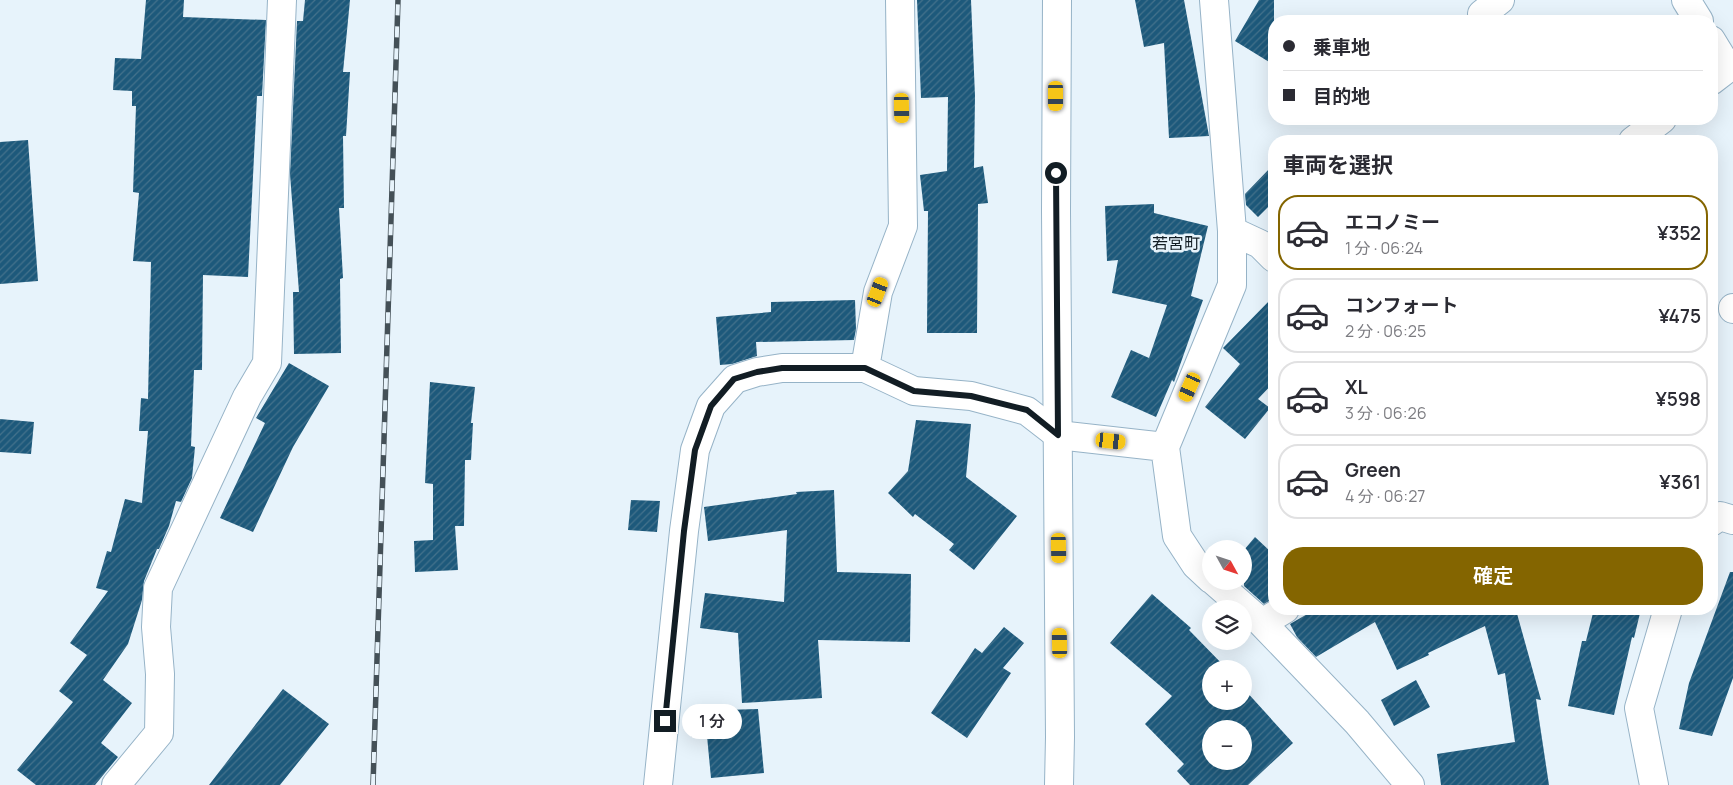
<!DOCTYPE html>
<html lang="ja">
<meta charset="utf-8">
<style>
body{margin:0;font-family:Manrope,"Noto Sans JP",sans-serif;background:#f2f2f3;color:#2b2b33;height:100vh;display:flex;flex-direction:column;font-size:19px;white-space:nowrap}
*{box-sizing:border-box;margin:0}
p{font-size:16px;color:#7c7c81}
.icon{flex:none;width:28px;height:28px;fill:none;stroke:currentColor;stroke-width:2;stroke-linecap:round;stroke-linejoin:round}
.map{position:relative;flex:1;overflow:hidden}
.panel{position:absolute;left:1268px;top:135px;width:450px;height:480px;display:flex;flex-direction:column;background:#fff;border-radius:20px;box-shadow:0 5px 20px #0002}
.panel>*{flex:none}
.hud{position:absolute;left:1268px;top:15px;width:450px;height:110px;border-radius:20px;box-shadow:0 5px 20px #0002;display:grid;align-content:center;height:110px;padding:0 15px;background:#fff}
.needle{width:32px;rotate:130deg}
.fabs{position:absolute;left:1202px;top:540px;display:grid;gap:10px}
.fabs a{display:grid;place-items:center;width:50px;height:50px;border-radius:50%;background:#fff;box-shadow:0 5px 20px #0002;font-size:25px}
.end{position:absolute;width:22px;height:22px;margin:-11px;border:6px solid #121d24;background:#fff;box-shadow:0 0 0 2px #fff}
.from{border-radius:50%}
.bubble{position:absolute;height:35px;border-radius:18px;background:#fff;box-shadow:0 5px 20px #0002;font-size:16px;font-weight:600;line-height:35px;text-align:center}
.car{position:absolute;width:15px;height:30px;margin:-15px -8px;border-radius:6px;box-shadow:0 0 4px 1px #0007;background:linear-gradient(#f5c518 24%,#345 0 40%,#f5c518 0 76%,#345 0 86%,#f5c518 0)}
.hud b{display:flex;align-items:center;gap:18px;height:48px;font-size:19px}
.hud b+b{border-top:1px solid #e1e1e2}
.hud i{width:12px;height:12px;background:#2b2b33}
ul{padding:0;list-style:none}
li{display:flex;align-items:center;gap:15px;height:75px;margin:0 10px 8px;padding:0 5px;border:2px solid #e1e1e2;border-radius:20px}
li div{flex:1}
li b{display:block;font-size:19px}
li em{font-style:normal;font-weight:600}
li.active{border-color:#846500}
li>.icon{width:45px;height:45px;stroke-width:1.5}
h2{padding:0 15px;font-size:22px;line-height:60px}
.action{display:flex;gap:10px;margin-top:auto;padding:10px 15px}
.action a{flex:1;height:58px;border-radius:20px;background:#846500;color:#fff;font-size:20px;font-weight:600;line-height:58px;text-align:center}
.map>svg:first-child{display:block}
</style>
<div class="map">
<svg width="1733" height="785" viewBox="0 0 1733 785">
<defs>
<pattern id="building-hatch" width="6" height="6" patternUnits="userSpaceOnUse" patternTransform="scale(1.25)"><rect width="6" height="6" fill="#1d597b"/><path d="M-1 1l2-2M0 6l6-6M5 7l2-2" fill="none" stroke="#44728c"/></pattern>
</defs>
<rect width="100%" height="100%" fill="#e7f3fb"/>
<path fill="url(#building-hatch)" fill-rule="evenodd" d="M 146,0 L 184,0 L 183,17 L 266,20 L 262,96 L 257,96 L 248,277 L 203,275 L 202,370 L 194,370 L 191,446 L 195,447 L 192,478 L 181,502 L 176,501 L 169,526 L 159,549 L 157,549 L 144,581 L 142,600 L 128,644 L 103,680 L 132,703 L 101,743 L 118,757 L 95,785 L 36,785 L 17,770 L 73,702 L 59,691 L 87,655 L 70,643 L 108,591 L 96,588 L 107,551 L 111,552 L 125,499 L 142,503 L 148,431 L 139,431 L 141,398 L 148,399 L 151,262 L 133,261 L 139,193 L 133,192 L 136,106 L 132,106 L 132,91 L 113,90 L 115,58 L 141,59 Z
M 305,0 L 350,0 L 343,72 L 350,72 L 346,136 L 343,136 L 344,208 L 339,208 L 343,278 L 340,279 L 341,353 L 294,354 L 293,292 L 299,292 L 290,174 L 297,21 L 303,21 Z
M 917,0 L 971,0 L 975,96 L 974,168 L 983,166 L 988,203 L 978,204 L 977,333 L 927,333 L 928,211 L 924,211 L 920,175 L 947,171 L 948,97 L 921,98 Z
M 1135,0 L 1184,0 L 1209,136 L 1169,138 L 1164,43 L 1144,47 Z
M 1259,0 L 1274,0 L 1274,65 L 1235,41 Z
M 28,140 L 38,281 L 0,284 L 0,142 Z
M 1274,164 L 1274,201 L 1258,217 L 1246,205 L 1245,194 Z
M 1154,204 L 1154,213 L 1208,226 L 1191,296 L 1203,300 L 1174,382 L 1172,380 L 1156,417 L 1111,397 L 1131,350 L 1149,358 L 1167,305 L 1112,293 L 1118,260 L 1107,261 L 1105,206 Z
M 1274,296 L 1274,382 L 1258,399 L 1270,408 L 1245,439 L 1205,407 L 1240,364 L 1223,348 Z
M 855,300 L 856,329 L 854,340 L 756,342 L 757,356 L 732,364 L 720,365 L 716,317 L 771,312 L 771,302 Z
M 289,363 L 329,386 L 293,447 L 253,532 L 220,518 L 265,423 L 256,418 Z
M 430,382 L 475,387 L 471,423 L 473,423 L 471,460 L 465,460 L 464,526 L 455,526 L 458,570 L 415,572 L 414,541 L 433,540 L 433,484 L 425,483 Z
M 0,419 L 34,422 L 31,454 L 0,452 Z
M 916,420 L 971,424 L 966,477 L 1017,516 L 974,570 L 949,550 L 954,544 L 915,514 L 913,517 L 888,493 L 908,471 Z
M 834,490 L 837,572 L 911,574 L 910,642 L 818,640 L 822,698 L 742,703 L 738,633 L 700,628 L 705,593 L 784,602 L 787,530 L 708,541 L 704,507 L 797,494 L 796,492 Z
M 631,500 L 660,501 L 657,532 L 628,530 Z
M 1255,537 L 1274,555 L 1274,598 L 1264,604 L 1244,586 L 1244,550 Z
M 1730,572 L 1733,572 L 1733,678 L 1712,736 L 1679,729 L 1689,683 Z
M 1152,594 L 1191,628 L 1189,630 L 1227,669 L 1211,669 L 1211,701 L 1244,701 L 1244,689 L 1293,743 L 1248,785 L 1190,785 L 1177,771 L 1184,764 L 1145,724 L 1172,696 L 1110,643 ZM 1211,729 L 1244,729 L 1244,761 L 1211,761 Z
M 1316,609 L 1520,609 L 1516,610 L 1541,700 L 1536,699 L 1549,785 L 1441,785 L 1437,754 L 1515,742 L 1505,673 L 1498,675 L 1485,626 L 1428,653 L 1429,655 L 1397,670 L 1375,622 L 1316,657 L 1297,637 L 1290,624 Z
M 1594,609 L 1641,609 L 1634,638 L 1632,637 L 1614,715 L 1568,706 L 1582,641 L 1586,641 Z
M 1004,627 L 1024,643 L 1003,668 L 1011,673 L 967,738 L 931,713 L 975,648 L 982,653 Z
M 1416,680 L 1430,707 L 1394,726 L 1381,700 Z
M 283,689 L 329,724 L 280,785 L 209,785 Z
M 758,709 L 764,773 L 711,778 L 707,736 L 691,737 L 690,711 Z"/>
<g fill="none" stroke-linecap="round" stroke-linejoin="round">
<defs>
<path id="street" d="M 1686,0 L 1699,21
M 1482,14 L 1500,0
M 1711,40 L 1728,68 L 1711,81
M 1633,141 L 1662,119
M 1232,231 L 1260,244 L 1274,258
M 1733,309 L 1733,308
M 865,368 L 878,292 L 903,226 L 900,0
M 1711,522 L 1720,516 L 1733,520
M 1211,579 L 1196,565 L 1177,536 L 1165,447 L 1232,285 L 1232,231 L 1214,0
M 1214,581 L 1262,623 L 1357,722 L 1410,785
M 1262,623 L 1285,609
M 116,785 L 159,733 L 160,674 L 156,627 L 158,588 L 247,397 L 267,363 L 282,0
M 658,785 L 684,531 L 695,450 L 711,406 L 735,379 L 757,372 L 782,368 L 865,368 L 914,391 L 971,396 L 1027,411 L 1058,435 L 1165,447
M 1654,785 L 1639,708 L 1668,609"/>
<path id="secondary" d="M 1057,0 L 1056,211 L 1060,737 L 1059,785"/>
</defs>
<use href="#street" stroke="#96b3c7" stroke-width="30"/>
<use href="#secondary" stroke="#96b3c7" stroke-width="30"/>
<use href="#street" stroke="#fff" stroke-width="28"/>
<use href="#secondary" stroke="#fff" stroke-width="28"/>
<defs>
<path id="rail" d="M 373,785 L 398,0"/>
</defs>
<use href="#rail" stroke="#445057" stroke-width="5.5"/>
<use href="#rail" stroke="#e7f3fb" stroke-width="4" stroke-dasharray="11" stroke-linecap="butt"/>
</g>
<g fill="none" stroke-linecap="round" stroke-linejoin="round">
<path stroke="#121d24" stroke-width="6" d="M 665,721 L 684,531 L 695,450 L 711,406 L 734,379 L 757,372 L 782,368 L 865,368 L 914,391 L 971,396 L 1027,410 L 1058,435 L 1056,173"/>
</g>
<g text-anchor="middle" stroke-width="5" stroke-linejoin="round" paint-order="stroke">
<g font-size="16" fill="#121d24" stroke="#e7f3fb">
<text x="1176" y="249">若宮町</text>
</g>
</g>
</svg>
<div class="fabs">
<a><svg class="needle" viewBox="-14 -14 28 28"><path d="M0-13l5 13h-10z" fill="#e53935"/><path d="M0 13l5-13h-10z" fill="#7c7c81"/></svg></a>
<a><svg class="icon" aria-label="layers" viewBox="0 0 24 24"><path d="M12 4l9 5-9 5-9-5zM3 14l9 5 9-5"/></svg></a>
<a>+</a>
<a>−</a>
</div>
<i class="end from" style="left:1056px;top:173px"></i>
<i class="end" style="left:665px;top:721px"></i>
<div class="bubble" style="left:682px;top:704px;width:60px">1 分</div>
<i class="car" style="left:1056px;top:96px;rotate:180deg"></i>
<i class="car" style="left:902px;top:108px;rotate:179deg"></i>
<i class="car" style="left:878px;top:292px;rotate:21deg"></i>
<i class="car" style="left:1190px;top:387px;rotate:204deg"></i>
<i class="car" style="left:1111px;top:441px;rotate:96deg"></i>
<i class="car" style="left:1059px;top:548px;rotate:179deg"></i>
<i class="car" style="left:1060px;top:643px;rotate:359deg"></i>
<div class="hud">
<b><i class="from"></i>乗車地</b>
<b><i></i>目的地</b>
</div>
<section class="panel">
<h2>車両を選択</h2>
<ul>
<li class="active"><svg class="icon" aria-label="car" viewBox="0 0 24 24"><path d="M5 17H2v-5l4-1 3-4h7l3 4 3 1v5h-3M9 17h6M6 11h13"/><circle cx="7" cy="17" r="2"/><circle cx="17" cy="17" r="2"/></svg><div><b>エコノミー</b><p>1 分 · 06:24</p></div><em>¥352</em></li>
<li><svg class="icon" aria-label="car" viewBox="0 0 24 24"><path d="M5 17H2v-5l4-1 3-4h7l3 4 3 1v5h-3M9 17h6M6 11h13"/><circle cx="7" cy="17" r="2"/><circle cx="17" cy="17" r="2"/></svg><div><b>コンフォート</b><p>2 分 · 06:25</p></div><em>¥475</em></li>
<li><svg class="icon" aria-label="car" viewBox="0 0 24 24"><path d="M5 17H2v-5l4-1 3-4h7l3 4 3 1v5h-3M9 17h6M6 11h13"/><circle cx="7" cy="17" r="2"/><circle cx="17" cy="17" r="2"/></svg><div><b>XL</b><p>3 分 · 06:26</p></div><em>¥598</em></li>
<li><svg class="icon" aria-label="car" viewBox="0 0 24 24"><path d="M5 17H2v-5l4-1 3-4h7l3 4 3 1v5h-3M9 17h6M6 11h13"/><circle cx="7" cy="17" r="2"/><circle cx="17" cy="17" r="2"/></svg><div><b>Green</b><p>4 分 · 06:27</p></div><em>¥361</em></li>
</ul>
<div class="action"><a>確定</a></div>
</section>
</div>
